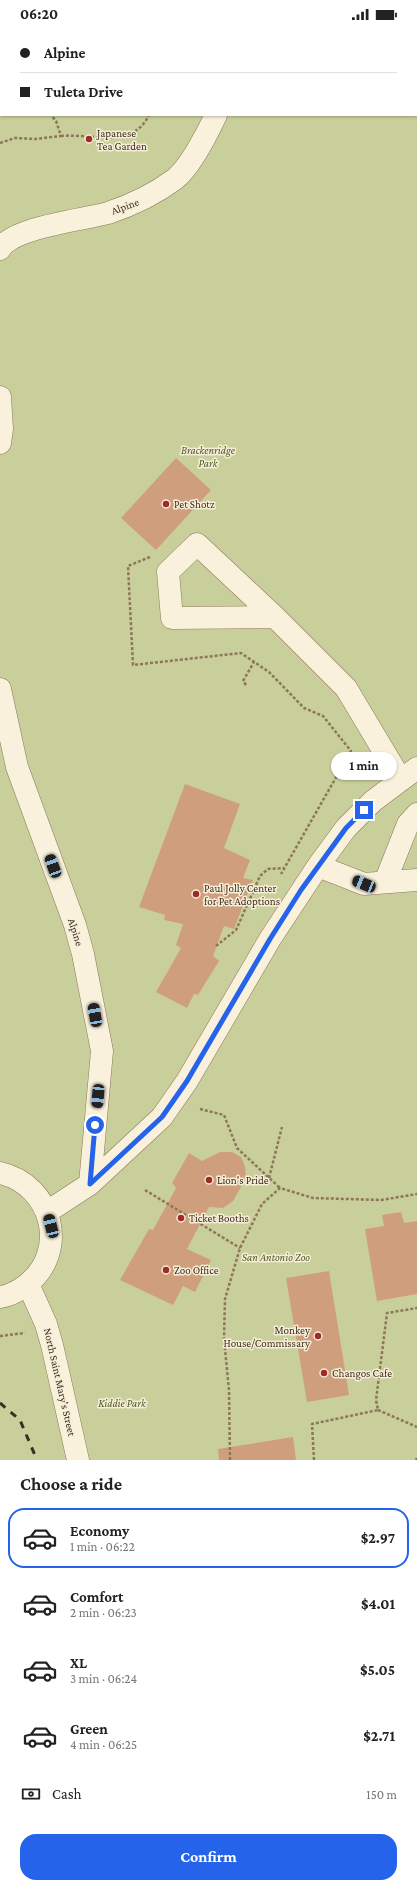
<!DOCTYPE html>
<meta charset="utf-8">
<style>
body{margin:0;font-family:"Crimson Pro",serif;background:#f2f2f2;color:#222;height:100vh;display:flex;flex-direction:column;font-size:15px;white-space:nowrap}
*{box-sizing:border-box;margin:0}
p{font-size:13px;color:#767676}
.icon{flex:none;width:22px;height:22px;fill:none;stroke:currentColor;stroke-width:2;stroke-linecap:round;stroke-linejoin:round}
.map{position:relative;height:1432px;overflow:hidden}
.sheet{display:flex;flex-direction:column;background:#fff;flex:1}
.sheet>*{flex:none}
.top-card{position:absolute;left:0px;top:0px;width:417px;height:88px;box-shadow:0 1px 3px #0004;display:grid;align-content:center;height:88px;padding:0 20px;background:#fff}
.end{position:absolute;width:18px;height:18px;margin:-9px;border:5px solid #2563eb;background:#fff;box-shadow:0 0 0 2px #fff}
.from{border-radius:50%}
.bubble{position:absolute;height:28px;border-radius:14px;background:#fff;box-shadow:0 1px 3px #0004;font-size:13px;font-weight:700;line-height:28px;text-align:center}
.car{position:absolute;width:12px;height:24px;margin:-12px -6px;border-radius:5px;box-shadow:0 0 3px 1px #0007;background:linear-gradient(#222 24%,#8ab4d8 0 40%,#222 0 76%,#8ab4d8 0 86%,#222 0)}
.top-card b{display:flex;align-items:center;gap:14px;height:38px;font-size:15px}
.top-card b+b{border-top:1px solid #e0e0e0}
.top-card i{width:10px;height:10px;background:#222}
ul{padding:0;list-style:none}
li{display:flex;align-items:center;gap:12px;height:60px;margin:0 8px 6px;padding:0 12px;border:2px solid transparent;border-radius:16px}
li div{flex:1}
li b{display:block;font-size:15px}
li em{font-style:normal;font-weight:700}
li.active{border-color:#2563eb}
li>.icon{width:36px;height:36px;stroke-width:1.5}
h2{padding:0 20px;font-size:18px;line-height:48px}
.pay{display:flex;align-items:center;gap:10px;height:44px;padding:0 20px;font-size:15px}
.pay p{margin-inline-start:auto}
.cta{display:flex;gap:8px;margin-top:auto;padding:8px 20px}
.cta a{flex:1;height:46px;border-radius:16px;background:#2563eb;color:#fff;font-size:16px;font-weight:700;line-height:46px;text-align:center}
.status{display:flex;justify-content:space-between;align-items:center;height:28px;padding:0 20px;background:#fff;direction:ltr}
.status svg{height:11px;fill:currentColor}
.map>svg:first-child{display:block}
</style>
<div class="status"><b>06:20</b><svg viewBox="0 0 49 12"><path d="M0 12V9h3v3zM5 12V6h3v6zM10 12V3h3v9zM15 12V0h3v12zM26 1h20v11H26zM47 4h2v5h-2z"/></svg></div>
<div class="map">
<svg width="417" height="1432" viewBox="0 0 417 1432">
<rect width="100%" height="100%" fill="#f0e4c8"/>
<path fill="#c9cf9b" d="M 0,0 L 357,1 L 1,1 L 1,87 L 416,87 L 417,44 L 417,1432 L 0,1432 Z"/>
<path fill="#cf9f7d" d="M 176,430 L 211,462 L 156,522 L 121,490 Z
M 185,756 L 240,776 L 224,820 L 250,832 L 243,850 L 253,852 L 234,901 L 224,898 L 213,928 L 219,933 L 198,967 L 194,966 L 187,980 L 156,964 L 181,920 L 176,917 L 183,896 L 164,892 L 165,887 L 139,879 Z
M 220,1124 L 232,1124 L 241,1129 L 245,1138 L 246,1150 L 233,1173 L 223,1180 L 209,1179 L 187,1221 L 211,1232 L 195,1264 L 183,1258 L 173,1277 L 120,1252 L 149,1201 L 153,1202 L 176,1160 L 172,1155 L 189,1125 L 202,1133 Z
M 401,1184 L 404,1195 L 417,1193 L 417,1266 L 377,1273 L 365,1201 L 384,1198 L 382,1187 Z
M 329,1243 L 349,1367 L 307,1374 L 286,1250 Z
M 293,1409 L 296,1432 L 219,1432 L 218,1421 Z"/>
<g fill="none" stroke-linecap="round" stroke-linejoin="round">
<defs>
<path id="minor" d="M 228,0 L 228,1
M 0,221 C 13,199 83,192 108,185 C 132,177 155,166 175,151 C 190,139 208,104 216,87
M 0,369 L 2,401 L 0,415
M 275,589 L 172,590 L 168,544 L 197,516 L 275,589 L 346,660 L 401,752
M 0,661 L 17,739 L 75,897 L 83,926 L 102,1023 L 90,1156
M 318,838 L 364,856 L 417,852
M 385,854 L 408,796 L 417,786
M 0,1145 C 53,1157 70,1225 25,1258 C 18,1263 9,1268 0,1269
M 47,1184 L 90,1156 L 162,1089 L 187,1053 L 270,911 L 318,838 L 346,800 L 373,773 L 417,740
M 28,1256 L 46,1296 L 52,1317 L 78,1432"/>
<path id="highway" d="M 394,0 L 394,1
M 416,59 L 417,62"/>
</defs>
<use href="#minor" stroke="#8d765c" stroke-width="23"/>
<use href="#highway" stroke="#5b4430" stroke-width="23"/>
<path stroke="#8d765c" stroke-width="2.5" stroke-dasharray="3 2" stroke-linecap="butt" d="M 175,0 L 176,1
M 27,1 L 29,0
M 0,14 L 1,14
M 0,69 L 1,69
M 61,108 C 92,105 132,122 149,87
M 0,115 L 15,110 L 35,111 L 61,108 L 56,93 L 51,87
M 150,529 L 128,538 L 133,637 L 241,625 L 269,644 L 304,680 L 323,688 L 351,723 L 281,846
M 246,657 L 243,653 L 254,634
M 216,918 L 236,902 L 260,848 L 268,841 L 284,840
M 200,1081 L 224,1087 L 237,1120 L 280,1160
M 269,1150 L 282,1099
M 145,1162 L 240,1220
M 0,1308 L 25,1305
M 378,1382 L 417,1399
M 230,1432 L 229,1362 L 224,1311 L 225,1271 L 240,1220 L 262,1176 L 280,1160 L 313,1170 L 381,1172 L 417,1166
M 314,1432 L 312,1396 L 378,1382 L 376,1372 L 387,1285 L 417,1280
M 416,1432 L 417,1430"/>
<use href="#minor" stroke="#faf1dc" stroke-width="22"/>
<use href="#highway" stroke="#e0a458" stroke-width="22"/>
<path stroke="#3d2e20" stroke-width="3" stroke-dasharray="7 7" stroke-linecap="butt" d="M 0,1375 L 20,1392 L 37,1432"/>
</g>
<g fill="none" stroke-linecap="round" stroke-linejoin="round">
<path stroke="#2563eb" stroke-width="5" d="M 95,1097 L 90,1156 L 162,1089 L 187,1053 L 270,911 L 301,862 L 346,800 L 364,782"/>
</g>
<g fill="#9e2a2b" stroke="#f7eed8" stroke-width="1.5">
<circle cx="89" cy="111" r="4"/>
<circle cx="166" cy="476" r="4"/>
<circle cx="196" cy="866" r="4"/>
<circle cx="209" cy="1152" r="4"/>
<circle cx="181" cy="1190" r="4"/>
<circle cx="166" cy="1242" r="4"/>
<circle cx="318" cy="1308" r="4"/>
<circle cx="324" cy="1345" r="4"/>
</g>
<g text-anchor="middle" stroke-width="3" stroke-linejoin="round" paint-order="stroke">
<g font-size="11" fill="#3d2e20" stroke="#f7eed8" text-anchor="start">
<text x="97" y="109">Japanese<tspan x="97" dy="13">Tea Garden</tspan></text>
<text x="174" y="480">Pet Shotz</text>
<text x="204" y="864">Paul Jolly Center<tspan x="204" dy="13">for Pet Adoptions</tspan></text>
<text x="217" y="1156">Lion's Pride</text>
<text x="189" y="1194">Ticket Booths</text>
<text x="174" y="1246">Zoo Office</text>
<text x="310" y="1306" text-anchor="end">Monkey<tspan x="310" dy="13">House/Commissary</tspan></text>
<text x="332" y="1349">Changos Cafe</text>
</g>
<g font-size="11" fill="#3d2e20" stroke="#f7eed8">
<text transform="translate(125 178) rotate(-20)" y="4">Alpine</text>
<text transform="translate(76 904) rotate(72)" y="4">Alpine</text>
<text transform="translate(60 1354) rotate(77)" y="4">North Saint Mary's Street</text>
</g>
<g font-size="11" font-style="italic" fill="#4d5a26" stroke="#f7eed8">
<text x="208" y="426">Brackenridge<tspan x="208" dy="13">Park</tspan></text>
<text x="276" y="1233">San Antonio Zoo</text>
<text x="122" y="1379">Kiddie Park</text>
</g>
</g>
</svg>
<i class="end from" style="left:95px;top:1097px"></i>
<i class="end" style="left:364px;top:782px"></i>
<div class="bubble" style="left:331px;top:724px;width:66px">1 min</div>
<i class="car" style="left:53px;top:838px;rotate:340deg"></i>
<i class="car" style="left:364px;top:856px;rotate:292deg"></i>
<i class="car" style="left:95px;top:987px;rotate:350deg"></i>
<i class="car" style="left:98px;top:1068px;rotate:185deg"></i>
<i class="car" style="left:51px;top:1198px;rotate:346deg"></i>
<div class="top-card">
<b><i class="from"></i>Alpine</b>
<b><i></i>Tuleta Drive</b>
</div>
</div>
<section class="sheet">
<h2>Choose a ride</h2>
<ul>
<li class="active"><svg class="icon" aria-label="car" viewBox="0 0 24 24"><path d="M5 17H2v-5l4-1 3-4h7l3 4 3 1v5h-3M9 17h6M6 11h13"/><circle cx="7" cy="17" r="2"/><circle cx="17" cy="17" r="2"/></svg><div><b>Economy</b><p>1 min · 06:22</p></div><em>$2.97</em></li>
<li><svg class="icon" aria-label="car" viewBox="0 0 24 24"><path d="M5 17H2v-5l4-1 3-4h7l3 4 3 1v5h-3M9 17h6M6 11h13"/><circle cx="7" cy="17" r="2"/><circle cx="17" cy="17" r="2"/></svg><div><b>Comfort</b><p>2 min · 06:23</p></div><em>$4.01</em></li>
<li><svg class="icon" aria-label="car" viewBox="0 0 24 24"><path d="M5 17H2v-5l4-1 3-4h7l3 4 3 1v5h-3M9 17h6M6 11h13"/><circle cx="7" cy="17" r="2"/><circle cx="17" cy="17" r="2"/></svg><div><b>XL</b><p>3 min · 06:24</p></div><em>$5.05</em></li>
<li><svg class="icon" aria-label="car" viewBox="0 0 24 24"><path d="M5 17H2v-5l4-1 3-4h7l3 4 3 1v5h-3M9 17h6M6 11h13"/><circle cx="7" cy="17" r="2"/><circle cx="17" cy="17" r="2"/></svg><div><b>Green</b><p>4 min · 06:25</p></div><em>$2.71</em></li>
</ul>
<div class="pay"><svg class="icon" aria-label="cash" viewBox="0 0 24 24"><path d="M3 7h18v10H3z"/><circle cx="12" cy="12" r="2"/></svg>Cash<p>150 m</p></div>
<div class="cta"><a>Confirm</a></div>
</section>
